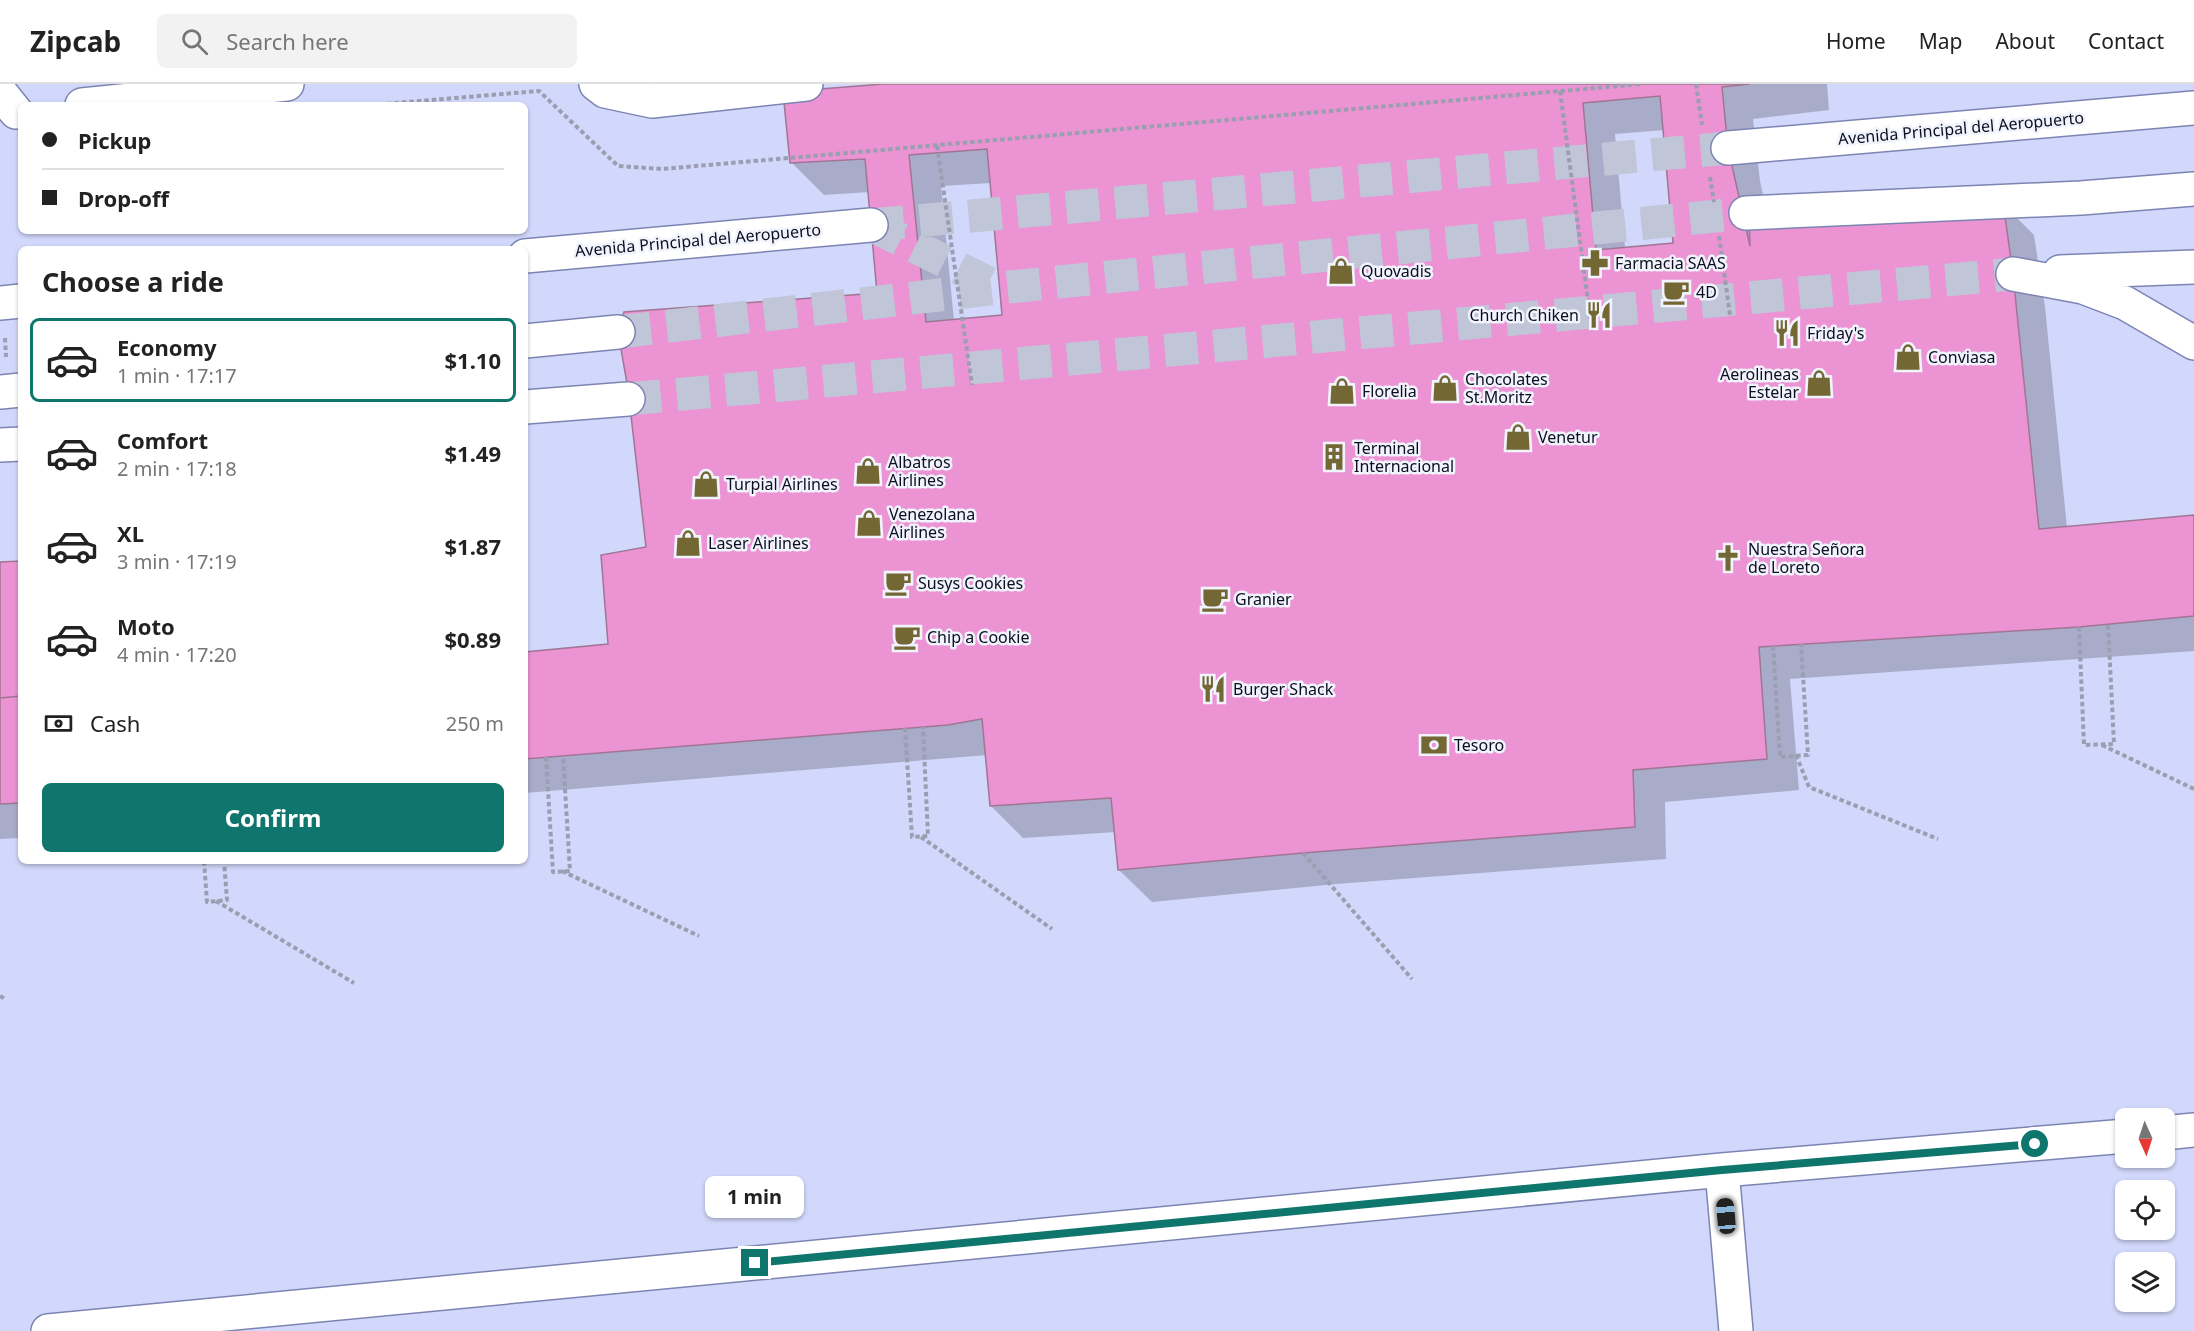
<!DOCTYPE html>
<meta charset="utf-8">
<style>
body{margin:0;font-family:"Noto Sans",sans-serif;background:#f2f2f2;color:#222;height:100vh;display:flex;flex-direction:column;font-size:22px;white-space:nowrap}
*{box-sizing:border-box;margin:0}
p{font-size:20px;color:#767676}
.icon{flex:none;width:33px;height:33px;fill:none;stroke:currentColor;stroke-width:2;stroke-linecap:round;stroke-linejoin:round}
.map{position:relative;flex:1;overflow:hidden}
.sheet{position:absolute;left:18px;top:162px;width:510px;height:618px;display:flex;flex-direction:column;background:#fff;border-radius:9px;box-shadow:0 2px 4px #0004}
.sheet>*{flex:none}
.guide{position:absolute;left:18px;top:18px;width:510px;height:132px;border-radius:9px;box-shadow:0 2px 4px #0004;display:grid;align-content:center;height:132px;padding:0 24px;background:#fff}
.needle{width:39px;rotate:177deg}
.fabs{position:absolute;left:2115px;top:1024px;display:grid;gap:12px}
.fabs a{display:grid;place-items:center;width:60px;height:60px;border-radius:9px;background:#fff;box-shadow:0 2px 4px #0004;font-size:30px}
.end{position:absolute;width:27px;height:27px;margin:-14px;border:8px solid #0f766e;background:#fff;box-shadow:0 0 0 3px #fff}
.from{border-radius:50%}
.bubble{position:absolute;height:42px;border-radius:9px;background:#fff;box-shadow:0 2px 4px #0004;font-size:20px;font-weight:700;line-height:42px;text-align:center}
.car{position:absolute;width:18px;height:36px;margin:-18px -9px;border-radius:8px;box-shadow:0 0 4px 2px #0007;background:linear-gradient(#222 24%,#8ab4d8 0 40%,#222 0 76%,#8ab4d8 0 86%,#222 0)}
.guide b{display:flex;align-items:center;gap:21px;height:57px;font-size:22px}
.guide b+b{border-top:2px solid #e0e0e0}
.guide i{width:15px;height:15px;background:#222}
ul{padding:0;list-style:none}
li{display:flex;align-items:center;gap:18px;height:84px;margin:0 12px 9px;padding:0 12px;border:3px solid transparent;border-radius:9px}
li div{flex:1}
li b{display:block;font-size:22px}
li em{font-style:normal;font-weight:700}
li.current{border-color:#0f766e}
li>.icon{width:54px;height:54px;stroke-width:1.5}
h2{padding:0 24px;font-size:27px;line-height:72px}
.pay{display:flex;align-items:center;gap:15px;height:66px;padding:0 24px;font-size:22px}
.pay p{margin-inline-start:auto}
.primary-button{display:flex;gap:12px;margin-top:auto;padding:12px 24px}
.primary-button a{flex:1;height:69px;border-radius:9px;background:#0f766e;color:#fff;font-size:24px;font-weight:700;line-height:69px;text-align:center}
header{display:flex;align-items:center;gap:36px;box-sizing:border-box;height:84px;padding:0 30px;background:#fff;border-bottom:2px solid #e0e0e0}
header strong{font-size:28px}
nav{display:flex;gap:33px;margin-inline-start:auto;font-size:21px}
.search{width:420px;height:54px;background:#f2f2f2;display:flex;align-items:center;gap:15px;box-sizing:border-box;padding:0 21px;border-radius:9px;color:#767676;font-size:22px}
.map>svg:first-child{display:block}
</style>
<header>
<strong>Zipcab</strong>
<div class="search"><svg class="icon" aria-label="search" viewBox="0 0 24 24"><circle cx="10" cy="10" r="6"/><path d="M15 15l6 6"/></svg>Search here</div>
<nav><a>Home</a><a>Map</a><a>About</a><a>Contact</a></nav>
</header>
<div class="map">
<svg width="2194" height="1247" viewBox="0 0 2194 1247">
<rect width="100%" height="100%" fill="#e1e5f9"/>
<path fill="#d2d8fb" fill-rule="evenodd" d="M 0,0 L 2194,0 L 2194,1247 L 0,1247 ZM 21,21 L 525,21 L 525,147 L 21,147 ZM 21,165 L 525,165 L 525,777 L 21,777 ZM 2126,1035 L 2164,1035 L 2164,1074 L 2126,1074 ZM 2126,1107 L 2164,1107 L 2164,1146 L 2126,1146 ZM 2126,1179 L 2164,1179 L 2164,1218 L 2126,1218 Z"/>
<path fill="#0003" fill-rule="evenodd" d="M 901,0 L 1827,0 L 1829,26 L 1753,35 L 1760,97 L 1768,135 L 2002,119 L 2034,151 L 2045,223 L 2067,444 L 2194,433 L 2194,567 L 1790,595 L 1799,706 L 1665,718 L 1666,775 L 1336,800 L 1152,818 L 1119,786 L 1116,748 L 1023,754 L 991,722 L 987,671 L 525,709 L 525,569 L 610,561 L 647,464 L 879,210 L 870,108 L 824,111 L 792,79 ZM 1665,46 L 1675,160 L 1625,164 L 1615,50 ZM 991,99 L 1004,232 L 954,237 L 941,102 Z
M 21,478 L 21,754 L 0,755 L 0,480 Z"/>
<path fill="#eb93d3" stroke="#a17594" stroke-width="1.5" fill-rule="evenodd" d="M 883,0 L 1750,0 L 1722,3 L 1728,64 L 1750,162 L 1749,135 L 2003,118 L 2013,190 L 2039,445 L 2194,431 L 2194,532 L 2079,543 L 1759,563 L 1767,675 L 1633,686 L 1635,743 L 1303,769 L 1118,786 L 1111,714 L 990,722 L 982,635 L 948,641 L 525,675 L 525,568 L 608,560 L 601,471 L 646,463 L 628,305 L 618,248 L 624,228 L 877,209 L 865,75 L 790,79 L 783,8 ZM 1660,12 L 1673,159 L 1596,166 L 1583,19 ZM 987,65 L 1002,231 L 926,238 L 909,71 Z
M 21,477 L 21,612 L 0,614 L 0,478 Z
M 21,612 L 21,719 L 0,720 L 0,614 Z"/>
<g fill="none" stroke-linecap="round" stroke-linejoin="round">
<path stroke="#c1c5d8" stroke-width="33" stroke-dasharray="33 16" stroke-linecap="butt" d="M 871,141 L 1728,64
M 871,141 L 999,204
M 618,248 L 999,204 L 1746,129
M 628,315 L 2013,190"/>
<defs>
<path id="minor" d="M 596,0 L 605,7 L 652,17 L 806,0
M 0,8 L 16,28
M 82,21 L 287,0
M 1728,64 L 2194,24
M 1746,129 L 2081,114 L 2194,105
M 525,172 L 871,141
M 2060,188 L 2194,183
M 2013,190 L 2083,203 L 2125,219 L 2194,259
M 0,219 L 21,217
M 525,257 L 618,248
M 0,308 L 21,306
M 525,323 L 628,315
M 0,361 L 21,360
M 2164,1049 L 2194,1046
M 1722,1086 L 1736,1247
M 48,1247 L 1722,1086 L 2126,1052"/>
</defs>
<use href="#minor" stroke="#7d84b2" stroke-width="36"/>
<path stroke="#9b9eb1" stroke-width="4" stroke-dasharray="4.5 3" stroke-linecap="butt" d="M 1696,0 L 1702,41
M 1560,7 L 1592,247
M 372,21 L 539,7 L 618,82 L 662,85 L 1642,0
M 937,62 L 972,301
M 1710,93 L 1714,118
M 1719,152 L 1730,231
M 5,254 L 6,273
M 2079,543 L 2084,661 L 2114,660 L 2108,540
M 1773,562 L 1780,673 L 1808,671 L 1801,560
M 905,644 L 912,753 L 928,752 L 923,643
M 2102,661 L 2194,705
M 1796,671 L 1809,703 L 1938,755
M 546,673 L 553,788 L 570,787 L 563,672
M 921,753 L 1052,845
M 1303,769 L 1412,895
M 204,777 L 207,818 L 227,816 L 224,777
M 562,787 L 699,852
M 216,817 L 354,899
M 0,912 L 5,915"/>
<use href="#minor" stroke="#fff" stroke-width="33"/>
</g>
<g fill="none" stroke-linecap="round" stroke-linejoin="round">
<path stroke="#0f766e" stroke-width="8" d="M 755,1179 L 1722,1086 L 2035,1060"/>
</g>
<defs>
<symbol id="pharmacy-bare" viewBox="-9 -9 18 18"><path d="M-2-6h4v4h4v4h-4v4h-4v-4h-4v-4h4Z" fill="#736834" stroke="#f1f3fd" stroke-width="2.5" paint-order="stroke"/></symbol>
<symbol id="shop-bare" viewBox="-9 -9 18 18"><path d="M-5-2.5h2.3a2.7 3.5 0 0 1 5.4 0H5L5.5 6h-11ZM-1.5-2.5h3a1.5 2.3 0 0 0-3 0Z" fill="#736834" stroke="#f1f3fd" stroke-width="2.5" paint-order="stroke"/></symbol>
<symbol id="cafe-bare" viewBox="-9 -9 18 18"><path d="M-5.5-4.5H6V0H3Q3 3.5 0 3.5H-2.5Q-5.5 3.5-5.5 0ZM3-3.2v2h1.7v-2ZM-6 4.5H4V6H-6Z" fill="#736834" stroke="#f1f3fd" stroke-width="2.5" paint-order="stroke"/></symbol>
<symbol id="restaurant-bare" viewBox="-9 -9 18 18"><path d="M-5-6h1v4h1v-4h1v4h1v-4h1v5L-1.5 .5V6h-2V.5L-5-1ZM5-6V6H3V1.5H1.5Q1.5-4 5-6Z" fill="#736834" stroke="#f1f3fd" stroke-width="2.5" paint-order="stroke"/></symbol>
<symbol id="building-bare" viewBox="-9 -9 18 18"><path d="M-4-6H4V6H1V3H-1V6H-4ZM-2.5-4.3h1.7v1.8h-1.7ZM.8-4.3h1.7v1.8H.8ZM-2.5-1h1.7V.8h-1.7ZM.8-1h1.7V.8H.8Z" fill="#736834" stroke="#f1f3fd" stroke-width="2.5" paint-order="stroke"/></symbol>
<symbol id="church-bare" viewBox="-9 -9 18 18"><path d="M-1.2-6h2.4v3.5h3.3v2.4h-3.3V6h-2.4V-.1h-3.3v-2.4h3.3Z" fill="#736834" stroke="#f1f3fd" stroke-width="2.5" paint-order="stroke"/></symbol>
<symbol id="bank-bare" viewBox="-9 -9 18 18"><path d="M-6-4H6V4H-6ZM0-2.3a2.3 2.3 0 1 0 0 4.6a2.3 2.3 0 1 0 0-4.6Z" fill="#736834" stroke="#f1f3fd" stroke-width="2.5" paint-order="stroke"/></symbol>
</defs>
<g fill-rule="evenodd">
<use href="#pharmacy-bare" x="1576" y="160" width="38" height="38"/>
<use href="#shop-bare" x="1322" y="168" width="38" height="38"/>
<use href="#cafe-bare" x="1657" y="189" width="38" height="38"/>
<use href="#restaurant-bare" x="1580" y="212" width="38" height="38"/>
<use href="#restaurant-bare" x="1768" y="230" width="38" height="38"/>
<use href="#shop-bare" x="1889" y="254" width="38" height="38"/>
<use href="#shop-bare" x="1800" y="280" width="38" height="38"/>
<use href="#shop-bare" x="1426" y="285" width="38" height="38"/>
<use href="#shop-bare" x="1323" y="288" width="38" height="38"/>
<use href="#shop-bare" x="1499" y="334" width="38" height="38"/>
<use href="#building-bare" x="1315" y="354" width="38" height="38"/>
<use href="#shop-bare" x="849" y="368" width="38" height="38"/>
<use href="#shop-bare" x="687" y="381" width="38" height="38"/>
<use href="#shop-bare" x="850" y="420" width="38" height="38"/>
<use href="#shop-bare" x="669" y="440" width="38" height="38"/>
<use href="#church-bare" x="1709" y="455" width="38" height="38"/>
<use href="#cafe-bare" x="879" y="480" width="38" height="38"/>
<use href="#cafe-bare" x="1196" y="496" width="38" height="38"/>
<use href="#cafe-bare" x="888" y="534" width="38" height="38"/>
<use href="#restaurant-bare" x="1194" y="586" width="38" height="38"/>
<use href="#bank-bare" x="1415" y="642" width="38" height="38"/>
</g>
<g text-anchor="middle" stroke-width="5" stroke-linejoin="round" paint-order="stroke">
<g font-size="16" fill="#0c0e1e" stroke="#f1f3fd">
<text transform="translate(1961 44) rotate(-5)" y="6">Avenida Principal del Aeropuerto</text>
<text transform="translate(698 156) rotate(-5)" y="6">Avenida Principal del Aeropuerto</text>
</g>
<g font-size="16" fill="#0c0e1e" stroke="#f1f3fd" text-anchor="start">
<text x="1615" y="185">Farmacia SAAS</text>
<text x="1361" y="193">Quovadis</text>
<text x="1696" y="214">4D</text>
<text x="1579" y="237" text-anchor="end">Church Chiken</text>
<text x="1807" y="255">Friday's</text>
<text x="1928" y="279">Conviasa</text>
<text x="1799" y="296" text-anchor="end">Aerolineas<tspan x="1799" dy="18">Estelar</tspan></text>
<text x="1465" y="301">Chocolates<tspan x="1465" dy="18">St.Moritz</tspan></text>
<text x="1362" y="313">Florelia</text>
<text x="1538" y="359">Venetur</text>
<text x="1354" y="370">Terminal<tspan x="1354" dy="18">Internacional</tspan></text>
<text x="888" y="384">Albatros<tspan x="888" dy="18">Airlines</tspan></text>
<text x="726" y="406">Turpial Airlines</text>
<text x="889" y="436">Venezolana<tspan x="889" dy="18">Airlines</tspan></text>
<text x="708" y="465">Laser Airlines</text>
<text x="1748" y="471">Nuestra Señora<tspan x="1748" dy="18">de Loreto</tspan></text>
<text x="918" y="505">Susys Cookies</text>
<text x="1235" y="521">Granier</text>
<text x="927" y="559">Chip a Cookie</text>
<text x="1233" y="611">Burger Shack</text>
<text x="1454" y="667">Tesoro</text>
</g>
</g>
</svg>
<div class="fabs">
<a><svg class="needle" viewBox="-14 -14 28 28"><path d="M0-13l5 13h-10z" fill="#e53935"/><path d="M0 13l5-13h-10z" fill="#767676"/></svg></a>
<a><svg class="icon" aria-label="locate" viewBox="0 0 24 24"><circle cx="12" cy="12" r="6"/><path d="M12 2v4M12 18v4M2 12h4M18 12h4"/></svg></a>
<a><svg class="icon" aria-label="layers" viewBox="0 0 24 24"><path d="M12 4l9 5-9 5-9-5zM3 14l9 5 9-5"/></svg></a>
</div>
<i class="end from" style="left:2035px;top:1060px"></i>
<i class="end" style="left:755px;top:1179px"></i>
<div class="bubble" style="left:705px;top:1092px;width:99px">1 min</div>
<i class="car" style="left:1726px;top:1132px;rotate:355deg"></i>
<div class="guide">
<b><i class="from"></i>Pickup</b>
<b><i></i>Drop-off</b>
</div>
<section class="sheet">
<h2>Choose a ride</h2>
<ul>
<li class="current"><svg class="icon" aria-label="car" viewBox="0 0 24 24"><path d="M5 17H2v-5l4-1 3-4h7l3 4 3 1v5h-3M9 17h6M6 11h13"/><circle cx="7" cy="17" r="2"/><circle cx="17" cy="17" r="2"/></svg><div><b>Economy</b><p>1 min · 17:17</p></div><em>$1.10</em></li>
<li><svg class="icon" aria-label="car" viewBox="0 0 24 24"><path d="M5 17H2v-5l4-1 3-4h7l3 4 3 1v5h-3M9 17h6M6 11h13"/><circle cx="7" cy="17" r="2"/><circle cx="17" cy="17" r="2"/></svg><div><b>Comfort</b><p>2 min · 17:18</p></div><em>$1.49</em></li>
<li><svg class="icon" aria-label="car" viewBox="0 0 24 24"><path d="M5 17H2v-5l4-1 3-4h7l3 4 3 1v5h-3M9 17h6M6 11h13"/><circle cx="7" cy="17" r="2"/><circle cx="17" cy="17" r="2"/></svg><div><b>XL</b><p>3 min · 17:19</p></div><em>$1.87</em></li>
<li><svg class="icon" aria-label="car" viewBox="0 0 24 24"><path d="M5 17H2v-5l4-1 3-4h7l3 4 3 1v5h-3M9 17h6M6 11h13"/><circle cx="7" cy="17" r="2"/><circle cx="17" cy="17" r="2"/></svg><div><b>Moto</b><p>4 min · 17:20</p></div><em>$0.89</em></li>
</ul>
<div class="pay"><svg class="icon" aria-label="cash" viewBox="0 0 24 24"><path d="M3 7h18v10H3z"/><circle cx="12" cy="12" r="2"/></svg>Cash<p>250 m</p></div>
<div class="primary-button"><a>Confirm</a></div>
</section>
</div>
